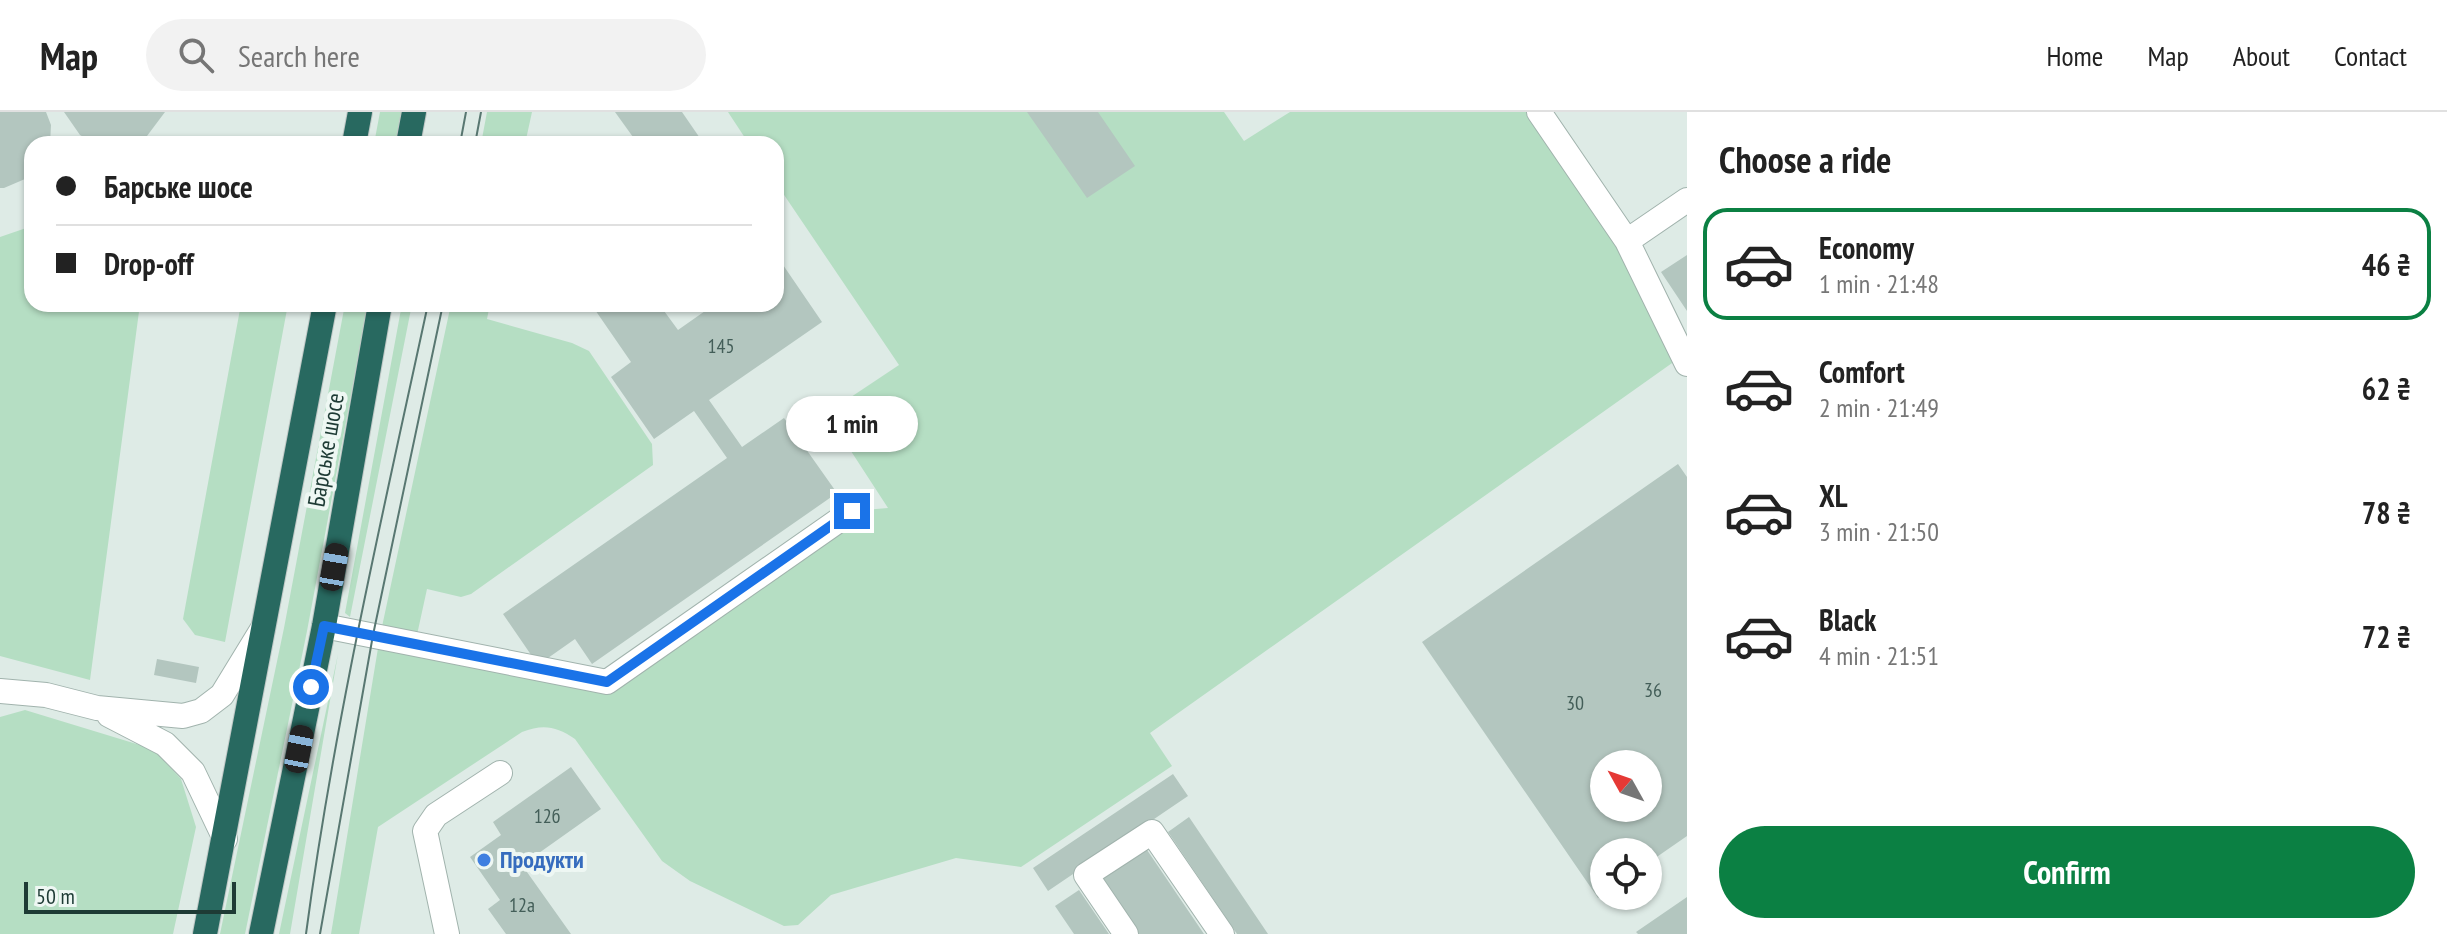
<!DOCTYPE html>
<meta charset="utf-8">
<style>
body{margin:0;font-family:"PT Sans Narrow",sans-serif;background:#f2f2f2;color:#222;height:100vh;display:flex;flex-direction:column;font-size:30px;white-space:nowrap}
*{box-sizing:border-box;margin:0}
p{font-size:26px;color:#767676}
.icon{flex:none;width:44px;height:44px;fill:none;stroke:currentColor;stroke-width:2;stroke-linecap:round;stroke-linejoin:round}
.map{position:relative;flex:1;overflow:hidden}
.side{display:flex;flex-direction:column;background:#fff;width:760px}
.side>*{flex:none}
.banner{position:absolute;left:24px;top:24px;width:760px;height:176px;border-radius:24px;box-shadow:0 2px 6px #0004;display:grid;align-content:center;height:176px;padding:0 32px;background:#fff}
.needle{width:52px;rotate:310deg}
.buttons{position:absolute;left:1590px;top:638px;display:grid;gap:16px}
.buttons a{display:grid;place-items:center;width:72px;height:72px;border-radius:50%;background:#fff;box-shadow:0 2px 6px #0004;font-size:40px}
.scale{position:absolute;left:24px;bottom:20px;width:212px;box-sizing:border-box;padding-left:8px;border:4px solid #1e3b35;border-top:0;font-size:22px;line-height:28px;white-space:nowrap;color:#1e3b35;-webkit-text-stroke:6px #eef7f3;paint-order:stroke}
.end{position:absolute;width:36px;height:36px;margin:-18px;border:10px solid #1a73e8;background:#fff;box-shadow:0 0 0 4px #fff}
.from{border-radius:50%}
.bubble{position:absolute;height:56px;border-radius:28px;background:#fff;box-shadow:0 2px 6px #0004;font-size:26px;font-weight:600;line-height:56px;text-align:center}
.car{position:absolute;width:24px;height:48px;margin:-24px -12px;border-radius:10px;box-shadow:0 0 6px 2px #0007;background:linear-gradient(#222 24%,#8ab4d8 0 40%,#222 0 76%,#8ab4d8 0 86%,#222 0)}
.banner b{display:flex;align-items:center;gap:28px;height:76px;font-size:30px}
.banner b+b{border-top:2px solid #e0e0e0}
.banner i{width:20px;height:20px;background:#222}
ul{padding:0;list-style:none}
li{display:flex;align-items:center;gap:24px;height:112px;margin:0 16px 12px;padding:0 16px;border:4px solid transparent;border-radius:24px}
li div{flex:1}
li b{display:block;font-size:30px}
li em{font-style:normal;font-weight:600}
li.current{border-color:#0b8043}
li>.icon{width:72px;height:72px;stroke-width:1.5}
h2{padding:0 32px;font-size:36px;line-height:96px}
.action{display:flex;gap:16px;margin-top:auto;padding:16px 32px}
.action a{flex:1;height:92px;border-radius:48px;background:#0b8043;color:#fff;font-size:32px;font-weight:600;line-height:92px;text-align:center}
header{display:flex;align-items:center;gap:48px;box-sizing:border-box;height:112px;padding:0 40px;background:#fff;border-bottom:2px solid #e0e0e0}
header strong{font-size:38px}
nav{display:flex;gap:44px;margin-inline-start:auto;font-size:28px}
.search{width:560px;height:72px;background:#f2f2f2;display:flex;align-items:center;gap:20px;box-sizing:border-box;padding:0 28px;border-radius:44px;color:#767676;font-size:30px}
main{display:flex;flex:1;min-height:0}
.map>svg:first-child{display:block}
</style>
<header>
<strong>Map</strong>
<div class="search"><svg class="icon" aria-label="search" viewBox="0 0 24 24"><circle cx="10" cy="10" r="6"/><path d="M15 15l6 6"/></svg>Search here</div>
<nav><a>Home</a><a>Map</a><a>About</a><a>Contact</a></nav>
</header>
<main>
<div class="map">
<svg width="1687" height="822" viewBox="0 0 1687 822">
<rect width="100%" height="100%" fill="#deebe6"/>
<path fill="#b5dec3" d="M 380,0 L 404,0 L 398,32 L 374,32 Z
M 487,0 L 532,0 L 525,32 L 481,32 Z
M 728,0 L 1224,0 L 1244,29 L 1290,0 L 1539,0 L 1682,244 L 1150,621 L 1172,654 L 1021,755 L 956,746 L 831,783 L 798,813 L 784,814 L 690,769 L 662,749 L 575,627 C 556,614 543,612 522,620 L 378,715 L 359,822 L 331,822 L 380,524 L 451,192 L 490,192 L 487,207 L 572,231 L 589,239 L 652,332 L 653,353 L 471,482 L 461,485 L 427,477 L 415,532 L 607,570 L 852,399 L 888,396 L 834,313 L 839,293 L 899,253 L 776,71 L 776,32 L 749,32 Z
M 32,114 L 32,192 L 140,192 L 90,568 L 0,544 L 0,125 Z
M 241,192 L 288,192 L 225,530 L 195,523 L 183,507 Z
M 345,192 L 368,192 L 307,519 L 245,822 L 220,822 L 284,516 Z
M 402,192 L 412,192 L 350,505 L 345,501 Z
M 338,542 L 290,822 L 279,822 Z
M 25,598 L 153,637 L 181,667 L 196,715 L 173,822 L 0,822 L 0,605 Z"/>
<path fill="#b3c6bf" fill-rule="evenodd" d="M 0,0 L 46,0 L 51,13 L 50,32 L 32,32 L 32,64 L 4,76 L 0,76 Z
M 64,0 L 165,0 L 147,24 L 133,32 L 92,30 L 80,23 Z
M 615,0 L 682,0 L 704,32 L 638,32 Z
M 1027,0 L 1098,0 L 1135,54 L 1087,86 Z
M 1687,143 L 1687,199 L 1661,160 Z
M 779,147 L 822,210 L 709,288 L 742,335 L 784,306 L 837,381 L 592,552 L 575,527 L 538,553 L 503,502 L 727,346 L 694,299 L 654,327 L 611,265 L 631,250 L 591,192 L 659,192 L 678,218 L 715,192 L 776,192 L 776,150 Z
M 1678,352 L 1687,365 L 1687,724 L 1648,751 L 1648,740 L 1604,740 L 1604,782 L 1598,786 L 1422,530 ZM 1604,652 L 1648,652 L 1648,696 L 1604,696 Z
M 157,547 L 199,555 L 196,571 L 154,563 Z
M 571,655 L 601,697 L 522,753 L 571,822 L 506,822 L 488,797 L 500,788 L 470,745 L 501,723 L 493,710 Z
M 1173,662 L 1188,684 L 1048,779 L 1033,756 Z
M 1189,705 L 1268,822 L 1237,822 L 1168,720 Z
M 1145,735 L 1204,822 L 1139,822 L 1100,766 Z
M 1079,778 L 1109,822 L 1074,822 L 1055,794 Z
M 1687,785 L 1687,822 L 1638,822 L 1636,820 Z"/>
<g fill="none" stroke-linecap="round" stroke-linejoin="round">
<defs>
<path id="minor" d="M 1539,0 L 1627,129 L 1687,252
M 1627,129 L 1687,88
M 324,514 L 607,570 L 852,399
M 0,579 L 46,583 L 97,596 L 183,604 L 201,599 L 222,583 L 263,516
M 109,603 L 165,632 L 193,660 L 225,727
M 447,822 L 425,719 L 436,703 L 500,661
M 1126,822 L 1086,763 L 1152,720 L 1222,822"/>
<path id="highway" d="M 354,32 L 360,0
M 408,32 L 414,0
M 205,822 L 325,192
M 261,822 L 324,514 L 380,192"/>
</defs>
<use href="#minor" stroke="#a1b3ad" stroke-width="26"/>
<use href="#highway" stroke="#c0c8c6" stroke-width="26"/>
<use href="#minor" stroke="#fff" stroke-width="24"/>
<use href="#highway" stroke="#286960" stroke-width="24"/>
<path stroke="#587771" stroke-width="2" d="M 460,32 L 466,0
M 475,32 L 481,0
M 306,822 C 334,610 383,401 428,192
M 320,822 L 373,523 L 443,192"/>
</g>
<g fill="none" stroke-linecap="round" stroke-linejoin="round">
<path stroke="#1a73e8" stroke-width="10" d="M 311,575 L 324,514 L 607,570 L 852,399"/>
</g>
<circle fill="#3f7fe0" stroke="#eef7f3" stroke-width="3" cx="484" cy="748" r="8"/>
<g text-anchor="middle" stroke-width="8" stroke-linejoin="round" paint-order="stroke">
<g font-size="20" fill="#435e58">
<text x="721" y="241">145</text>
<text x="1653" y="585">36</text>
<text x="1575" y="598">30</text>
<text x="547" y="711">12б</text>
<text x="522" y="800">12а</text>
</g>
<g font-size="24" fill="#1e3b35" stroke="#eef7f3">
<text transform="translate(326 338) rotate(-80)" y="8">Барське шосе</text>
</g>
<g font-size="24" font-weight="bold" fill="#366cbe" stroke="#eef7f3" text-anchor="start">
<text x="500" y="756">Продукти</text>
</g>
</g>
</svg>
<div class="buttons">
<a><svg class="needle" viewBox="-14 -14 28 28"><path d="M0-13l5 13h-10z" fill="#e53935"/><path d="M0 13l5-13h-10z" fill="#767676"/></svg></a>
<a><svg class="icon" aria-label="locate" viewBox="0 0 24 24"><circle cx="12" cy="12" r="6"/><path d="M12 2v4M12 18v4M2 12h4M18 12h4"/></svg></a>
</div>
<div class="scale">50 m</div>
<i class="end from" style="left:311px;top:575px"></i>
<i class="end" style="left:852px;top:399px"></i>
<div class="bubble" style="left:786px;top:284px;width:132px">1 min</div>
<i class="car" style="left:334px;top:455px;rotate:10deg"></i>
<i class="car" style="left:299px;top:637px;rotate:11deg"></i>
<div class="banner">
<b><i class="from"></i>Барське шосе</b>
<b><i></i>Drop-off</b>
</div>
</div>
<section class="side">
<h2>Choose a ride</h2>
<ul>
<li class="current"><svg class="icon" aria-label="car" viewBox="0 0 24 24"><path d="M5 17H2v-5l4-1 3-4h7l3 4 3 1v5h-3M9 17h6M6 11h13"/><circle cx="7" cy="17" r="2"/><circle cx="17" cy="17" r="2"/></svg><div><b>Economy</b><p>1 min · 21:48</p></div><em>46 ₴</em></li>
<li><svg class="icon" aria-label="car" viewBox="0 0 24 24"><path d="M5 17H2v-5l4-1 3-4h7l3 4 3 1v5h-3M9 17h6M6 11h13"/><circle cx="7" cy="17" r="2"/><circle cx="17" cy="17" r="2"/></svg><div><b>Comfort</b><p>2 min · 21:49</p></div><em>62 ₴</em></li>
<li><svg class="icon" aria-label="car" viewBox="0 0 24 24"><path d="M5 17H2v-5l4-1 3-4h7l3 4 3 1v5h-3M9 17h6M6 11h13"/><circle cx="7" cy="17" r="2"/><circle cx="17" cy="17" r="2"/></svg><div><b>XL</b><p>3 min · 21:50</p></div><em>78 ₴</em></li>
<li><svg class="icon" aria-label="car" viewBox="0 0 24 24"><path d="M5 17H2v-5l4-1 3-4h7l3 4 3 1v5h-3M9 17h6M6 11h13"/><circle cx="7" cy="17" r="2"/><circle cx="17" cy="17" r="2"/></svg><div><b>Black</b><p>4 min · 21:51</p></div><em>72 ₴</em></li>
</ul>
<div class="action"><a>Confirm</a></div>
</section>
</main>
